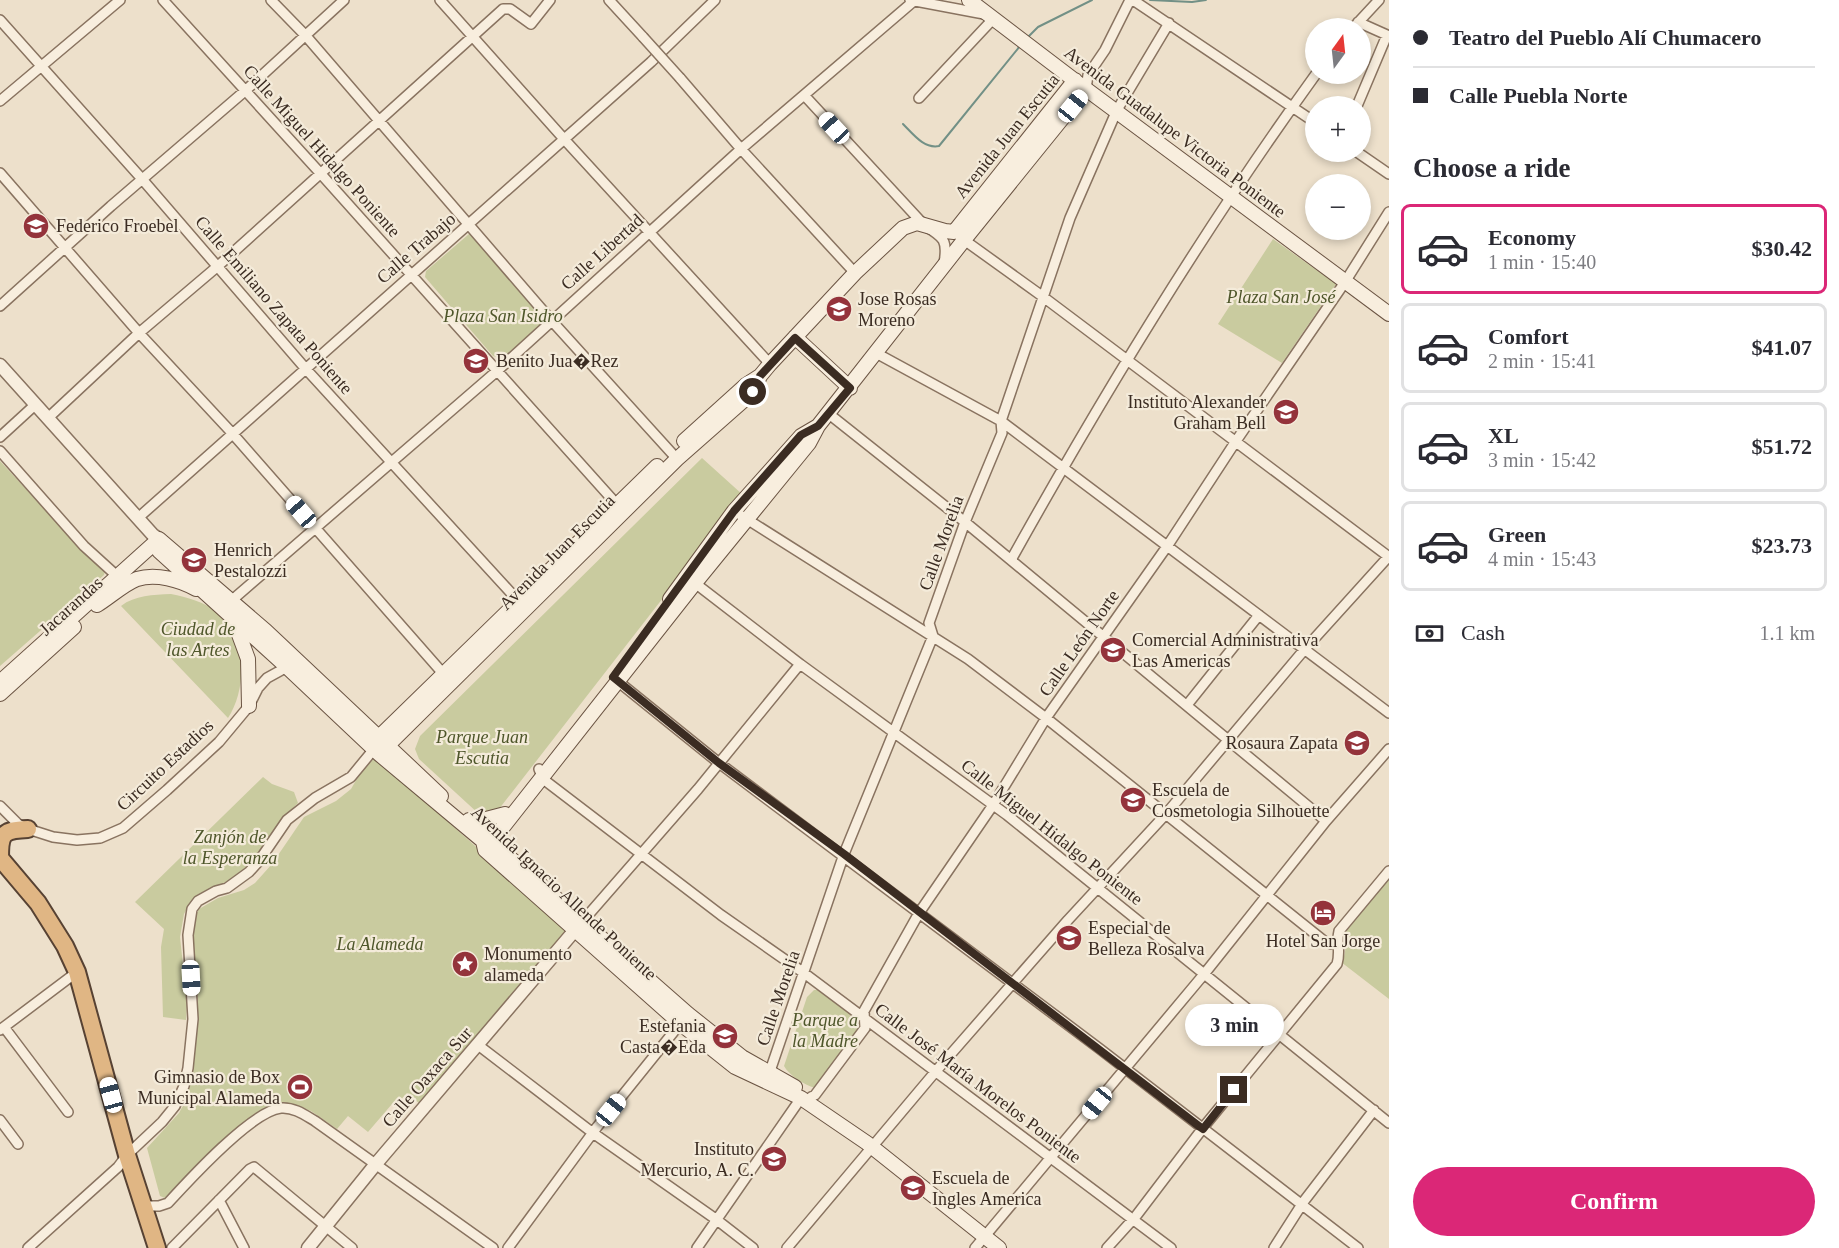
<!DOCTYPE html>
<meta charset="utf-8">
<style>
body{margin:0;font-family:Georgia,serif;background:#f2f2f3;color:#2b2b33;height:100vh;display:flex;flex-direction:column;font-size:22px;white-space:nowrap}
*{box-sizing:border-box;margin:0}
p{font-size:20px;color:#7c7c81}
.icon{flex:none;width:33px;height:33px;fill:none;stroke:currentColor;stroke-width:2;stroke-linecap:round;stroke-linejoin:round}
.map{position:relative;flex:1;overflow:hidden}
.side{display:flex;flex-direction:column;background:#fff;width:450px}
.side>*{flex:none}
.guide{display:grid;align-content:center;height:132px;padding:0 24px;background:#fff}
.needle{width:39px;rotate:15deg}
.controls{position:absolute;left:1305px;top:18px;display:grid;gap:12px}
.controls a{display:grid;place-items:center;width:66px;height:66px;border-radius:50%;background:#fff;box-shadow:0 3px 9px #0003;font-size:30px}
.end{position:absolute;width:27px;height:27px;margin:-14px;border:8px solid #3b2c22;background:#fff;box-shadow:0 0 0 3px #fff}
.from{border-radius:50%}
.bubble{position:absolute;height:42px;border-radius:21px;background:#fff;box-shadow:0 3px 9px #0003;font-size:20px;font-weight:600;line-height:42px;text-align:center}
.car{position:absolute;width:18px;height:36px;margin:-18px -9px;border-radius:8px;box-shadow:0 0 4px 2px #0007;background:linear-gradient(#fff 24%,#345 0 40%,#fff 0 76%,#345 0 86%,#fff 0)}
.guide b{display:flex;align-items:center;gap:21px;height:57px;font-size:22px}
.guide b+b{border-top:2px solid #e1e1e2}
.guide i{width:15px;height:15px;background:#2b2b33}
ul{padding:0;list-style:none}
li{display:flex;align-items:center;gap:18px;height:90px;margin:0 12px 9px;padding:0 12px;border:3px solid #e1e1e2;border-radius:9px}
li div{flex:1}
li b{display:block;font-size:22px}
li em{font-style:normal;font-weight:600}
li.active{border-color:#db2777}
li>.icon{width:54px;height:54px;stroke-width:1.5}
h2{padding:0 24px;font-size:27px;line-height:72px}
.pay{display:flex;align-items:center;gap:15px;height:66px;padding:0 24px;font-size:22px}
.pay p{margin-inline-start:auto}
.primary-button{display:flex;gap:12px;margin-top:auto;padding:12px 24px}
.primary-button a{flex:1;height:69px;border-radius:36px;background:#db2777;color:#fff;font-size:24px;font-weight:600;line-height:69px;text-align:center}
main{display:flex;flex:1;min-height:0}
.map>svg:first-child{display:block}
</style>
<main>
<div class="map">
<svg width="1389" height="1248" viewBox="0 0 1389 1248">
<rect width="100%" height="100%" fill="#ede0cb"/>
<path fill="#c9cb9f" d="M 469,234 L 474,235 L 547,321 L 504,360 L 493,356 L 425,277 L 426,271 Z
M 1273,239 L 1336,284 L 1282,363 L 1218,324 Z
M 702,458 L 743,495 L 499,809 L 480,815 L 419,759 L 415,749 L 420,736 Z
M 0,461 L 75,542 L 105,571 L 104,575 L 0,666 Z
M 171,594 C 187,597 204,602 218,612 C 248,636 247,689 228,718 L 121,606 C 135,595 153,595 171,594 Z
M 376,757 L 570,931 L 420,1104 L 407,1093 L 395,1106 L 392,1104 L 368,1132 L 348,1116 L 337,1129 L 311,1111 L 291,1104 L 278,1103 L 262,1110 L 230,1136 L 192,1169 L 169,1195 L 165,1198 L 160,1196 L 147,1148 L 179,1113 L 185,1102 L 192,1078 L 198,1001 L 192,933 L 193,920 L 199,909 L 218,898 L 244,890 L 255,883 L 272,864 L 304,817 L 336,801 L 351,789 L 362,770 Z
M 263,777 L 272,784 L 294,792 L 298,803 L 280,821 L 249,866 L 232,879 L 200,895 L 190,903 L 184,914 L 180,937 L 187,1003 L 186,1020 L 163,1017 L 161,947 L 164,929 L 135,902 Z
M 1389,875 L 1389,999 L 1341,962 C 1348,951 1345,946 1341,935 Z
M 814,990 L 819,990 L 858,1019 L 862,1026 L 815,1088 C 804,1085 789,1075 784,1066 L 807,997 Z"/>
<g fill="none" stroke-linecap="round" stroke-linejoin="round">
<path stroke="#729086" stroke-width="2" d="M 1150,0 L 1192,2 L 1206,0
M 1028,37 L 1038,27 L 1092,0
M 903,124 C 913,134 924,149 939,146 L 1020,46"/>
<defs>
<path id="minor" d="M 163,0 L 321,174 L 620,508
M 271,0 L 306,36 L 551,320 L 677,459
M 440,0 L 564,139 L 770,364
M 609,0 L 643,37
M 910,0 L 984,14
M 1133,0 L 1316,123
M 0,20 L 142,179 L 305,368 L 522,605
M 1353,28 L 1379,0
M 680,78 L 741,149 L 855,273
M 1086,89 L 1088,75 L 1105,50 L 1130,0
M 804,95 L 925,226 C 944,237 948,241 944,263
M 919,98 L 994,18
M 0,101 L 120,0
M 1357,106 L 1387,35 L 1358,22
M 1357,152 L 1389,174
M 0,173 L 139,333 L 232,433 L 447,678
M 960,237 L 1042,296 L 1389,557
M 0,306 L 111,206 L 246,90 L 344,0
M 876,353 L 1001,421 L 1389,713
M 829,414 L 965,522 L 1326,821
M 48,418 L 139,333 L 218,266 L 503,9 L 510,9 L 531,24 L 550,0
M 0,437 L 36,404
M 0,451 L 84,546 L 117,576
M 734,511 L 968,659 L 1046,718 L 1324,941 L 1331,944 L 1336,942
M 138,518 L 651,62 L 715,0
M 1011,560 C 1104,393 1204,229 1316,74
M 691,580 L 800,664 L 1007,815 L 1389,1123
M 231,601 L 497,371 L 741,149 L 915,0
M 615,679 L 719,763 L 1100,1049 L 1358,1248
M 1187,705 L 1259,615
M 539,769 L 543,779 L 721,915 L 804,973 L 1171,1248
M 0,806 L 18,824 L 28,829 L 53,837 L 77,840 L 100,838 L 123,828 L 167,790 L 219,742 L 249,706 L 258,688 L 267,678 L 287,667
M 582,922 L 698,789 L 800,664
M 4,1027 L 68,1112
M 0,1030 L 77,972
M 478,1045 L 593,1133 L 717,1220 L 753,1248
M 768,1077 L 844,854 L 933,636 L 929,623 L 965,522 L 1002,433 L 1001,421 L 1070,218 L 1117,110 L 1169,23
M 811,1097 L 815,1095 L 865,1028 L 864,1011 L 919,913 L 993,805 L 1046,718 L 1168,545 L 1236,441 L 1345,282 L 1389,212
M 0,1120 L 18,1144
M 219,1200 L 244,1248
M 145,1206 L 159,1206 L 168,1203 C 189,1180 252,1111 281,1108 C 294,1107 305,1115 315,1121 L 493,1248
M 28,1248 L 118,1167 L 127,1155 L 162,1122 L 175,1106 L 184,1086 L 188,1068 L 193,1019 L 188,935 L 192,909 L 198,901 L 216,891 L 227,888 L 249,872 L 259,861 L 287,820 L 315,798 L 351,777 L 374,749
M 172,1248 L 250,1169 L 254,1167 L 352,1248
M 508,1248 L 597,1127 L 684,1019
M 697,1248 L 801,1098
M 787,1248 L 936,1071 L 1068,920 L 1166,814 L 1304,650 L 1389,556
M 975,1248 L 1205,973 L 1326,821 L 1389,749
M 1107,1248 L 1136,1216 L 1206,1124 L 1337,964 C 1341,951 1336,943 1339,931 L 1389,871
M 1274,1248 L 1304,1201 L 1374,1110"/>
<path id="tertiary" d="M 0,365 L 153,535 L 159,539
M 308,1248 L 375,1165 L 581,923"/>
<path id="secondary" d="M 969,0 L 1086,89 L 1389,314
M 795,337 L 850,388
M 684,441 L 746,385 L 760,376
M 156,544 L 159,551 L 287,667 L 379,754 L 483,841 L 485,850 L 681,1024 L 735,1067 L 801,1098 L 867,1143 L 999,1248
M 670,599 L 734,511 L 801,436 L 818,426
M 97,605 C 110,597 124,584 137,579 C 156,573 180,580 196,589
M 234,621 L 248,659 L 249,706
M 0,682 L 159,539 L 266,631 L 441,796
M 0,694 L 74,627
M 377,743 L 379,737 L 657,466
M 382,751 L 677,459 L 753,392 L 760,376 L 770,364 L 855,273 L 903,228 L 917,223 L 945,231 L 954,232 L 1075,80
M 469,820 L 486,819 L 505,814
M 471,822 L 490,833 L 492,842 L 688,1014 L 742,1057 L 795,1087
M 488,846 L 695,583 L 809,443 L 818,426 L 964,240 L 1086,89"/>
<path id="trunk" d="M 28,829 C 2,830 0,834 0,858 L 38,903 L 65,946 L 77,972 L 127,1155 L 157,1248"/>
</defs>
<use href="#minor" stroke="#897360" stroke-width="12"/>
<use href="#tertiary" stroke="#897360" stroke-width="15"/>
<use href="#secondary" stroke="#6b5443" stroke-width="16"/>
<use href="#trunk" stroke="#574233" stroke-width="20"/>
<use href="#minor" stroke="#f8eede" stroke-width="9"/>
<use href="#tertiary" stroke="#f8eede" stroke-width="12"/>
<use href="#secondary" stroke="#f8eede" stroke-width="14"/>
<use href="#trunk" stroke="#e0b684" stroke-width="16"/>
<defs>
<path id="minor-bridge" d="M 643,37 L 680,78"/>
</defs>
<use href="#minor-bridge" stroke="#897360" stroke-width="12" stroke-linecap="butt"/>
<use href="#minor-bridge" stroke="#f8eede" stroke-width="9"/>
</g>
<g fill="none" stroke-linecap="round" stroke-linejoin="round">
<path stroke="#3b2c22" stroke-width="8" d="M 753,392 L 760,376 L 795,338 L 850,388 L 818,426 L 801,435 L 734,511 L 613,677 L 719,763 L 844,854 L 1200,1127 L 1203,1129 L 1234,1090"/>
</g>
<defs>
<symbol id="school-disc" viewBox="-11 -11 22 22"><circle r="9.5" fill="#94333b" stroke="#f4ebda"/><path d="M0-5L7-2L0 1L-7-2ZM-4 1L0 2.5L4 1V4Q0 6-4 4Z" fill="#fff"/></symbol>
<symbol id="university-disc" viewBox="-11 -11 22 22"><circle r="9.5" fill="#94333b" stroke="#f4ebda"/><path d="M0-5L7-2L0 1L-7-2ZM-4 1L0 2.5L4 1V4Q0 6-4 4Z" fill="#fff"/></symbol>
<symbol id="hotel-disc" viewBox="-11 -11 22 22"><circle r="9.5" fill="#94333b" stroke="#f4ebda"/><path d="M-6-4.5h1.5V1H6V5H4.5V3h-9V5H-6ZM-4 0a1.8 1.8 0 1 1 3.6 0ZM.5 0V-2.5h3Q6-2.5 6 0Z" fill="#fff"/></symbol>
<symbol id="sight-disc" viewBox="-11 -11 22 22"><circle r="9.5" fill="#94333b" stroke="#f4ebda"/><path d="M0-6L1.8-2.2L6-1.7L2.9 1.2L3.7 5.4L0 3.3L-3.7 5.4L-2.9 1.2L-6-1.7L-1.8-2.2Z" fill="#fff"/></symbol>
<symbol id="stadium-disc" viewBox="-11 -11 22 22"><circle r="9.5" fill="#94333b" stroke="#f4ebda"/><path d="M0-5a6.5 5 0 1 0 0 10a6.5 5 0 1 0 0-10ZM-3.5-1.8h7v3.6h-7Z" fill="#fff"/></symbol>
</defs>
<g fill-rule="evenodd">
<use href="#school-disc" x="21" y="211" width="30" height="30"/>
<use href="#school-disc" x="824" y="294" width="30" height="30"/>
<use href="#school-disc" x="461" y="346" width="30" height="30"/>
<use href="#school-disc" x="1271" y="397" width="30" height="30"/>
<use href="#school-disc" x="179" y="545" width="30" height="30"/>
<use href="#university-disc" x="1098" y="635" width="30" height="30"/>
<use href="#school-disc" x="1342" y="728" width="30" height="30"/>
<use href="#university-disc" x="1118" y="785" width="30" height="30"/>
<use href="#hotel-disc" x="1308" y="898" width="30" height="30"/>
<use href="#university-disc" x="1054" y="923" width="30" height="30"/>
<use href="#sight-disc" x="450" y="949" width="30" height="30"/>
<use href="#school-disc" x="710" y="1021" width="30" height="30"/>
<use href="#stadium-disc" x="285" y="1072" width="30" height="30"/>
<use href="#university-disc" x="759" y="1144" width="30" height="30"/>
<use href="#university-disc" x="898" y="1173" width="30" height="30"/>
</g>
<g text-anchor="middle" stroke-width="4.5" stroke-linejoin="round" paint-order="stroke">
<g font-size="18" fill="#3b2c22" stroke="#f4ebda">
<text transform="translate(1175 132) rotate(37)" y="6">Avenida Guadalupe Victoria Poniente</text>
<text transform="translate(1007 136) rotate(-51)" y="6">Avenida Juan Escutia</text>
<text transform="translate(322 151) rotate(48)" y="6">Calle Miguel Hidalgo Poniente</text>
<text transform="translate(416 248) rotate(-41)" y="6">Calle Trabajo</text>
<text transform="translate(602 252) rotate(-42)" y="6">Calle Libertad</text>
<text transform="translate(274 305) rotate(49)" y="6">Calle Emiliano Zapata Poniente</text>
<text transform="translate(941 543) rotate(-70)" y="6">Calle Morelia</text>
<text transform="translate(557 552) rotate(-45)" y="6">Avenida Juan Escutia</text>
<text transform="translate(71 606) rotate(-42)" y="6">Jacarandas</text>
<text transform="translate(1079 643) rotate(-55)" y="6">Calle León Norte</text>
<text transform="translate(165 765) rotate(-43)" y="6">Circuito Estadios</text>
<text transform="translate(1052 832) rotate(38)" y="6">Calle Miguel Hidalgo Poniente</text>
<text transform="translate(564 893) rotate(43)" y="6">Avenida Ignacio Allende Poniente</text>
<text transform="translate(778 998) rotate(-71)" y="6">Calle Morelia</text>
<text transform="translate(427 1077) rotate(-49)" y="6">Calle Oaxaca Sur</text>
<text transform="translate(978 1083) rotate(37)" y="6">Calle José María Morelos Poniente</text>
</g>
<g font-size="18" fill="#3b2c22" stroke="#f4ebda" text-anchor="start">
<text x="56" y="232">Federico Froebel</text>
<text x="858" y="305">Jose Rosas<tspan x="858" dy="21">Moreno</tspan></text>
<text x="496" y="367">Benito Jua�Rez</text>
<text x="1266" y="408" text-anchor="end">Instituto Alexander<tspan x="1266" dy="21">Graham Bell</tspan></text>
<text x="214" y="556">Henrich<tspan x="214" dy="21">Pestalozzi</tspan></text>
<text x="1132" y="646">Comercial Administrativa<tspan x="1132" dy="21">Las Americas</tspan></text>
<text x="1338" y="749" text-anchor="end">Rosaura Zapata</text>
<text x="1152" y="796">Escuela de<tspan x="1152" dy="21">Cosmetologia Silhouette</tspan></text>
<text x="1088" y="934">Especial de<tspan x="1088" dy="21">Belleza Rosalva</tspan></text>
<text x="1323" y="947" text-anchor="middle">Hotel San Jorge</text>
<text x="484" y="960">Monumento<tspan x="484" dy="21">alameda</tspan></text>
<text x="706" y="1032" text-anchor="end">Estefania<tspan x="706" dy="21">Casta�Eda</tspan></text>
<text x="280" y="1083" text-anchor="end">Gimnasio de Box<tspan x="280" dy="21">Municipal Alameda</tspan></text>
<text x="754" y="1155" text-anchor="end">Instituto<tspan x="754" dy="21">Mercurio, A. C.</tspan></text>
<text x="932" y="1184">Escuela de<tspan x="932" dy="21">Ingles America</tspan></text>
</g>
<g font-size="18" font-style="italic" fill="#4e562a" stroke="#f4ebda">
<text x="1281" y="303">Plaza San José</text>
<text x="503" y="322">Plaza San Isidro</text>
<text x="198" y="635">Ciudad de<tspan x="198" dy="21">las Artes</tspan></text>
<text x="482" y="743">Parque Juan<tspan x="482" dy="21">Escutia</tspan></text>
<text x="230" y="843">Zanjón de<tspan x="230" dy="21">la Esperanza</tspan></text>
<text x="380" y="950">La Alameda</text>
<text x="825" y="1026">Parque a<tspan x="825" dy="21">la Madre</tspan></text>
</g>
</g>
</svg>
<div class="controls">
<a><svg class="needle" viewBox="-14 -14 28 28"><path d="M0-13l5 13h-10z" fill="#e53935"/><path d="M0 13l5-13h-10z" fill="#7c7c81"/></svg></a>
<a>+</a>
<a>−</a>
</div>
<i class="end from" style="left:753px;top:392px"></i>
<i class="end" style="left:1234px;top:1090px"></i>
<div class="bubble" style="left:1185px;top:1004px;width:99px">3 min</div>
<i class="car" style="left:1073px;top:106px;rotate:39deg"></i>
<i class="car" style="left:834px;top:128px;rotate:317deg"></i>
<i class="car" style="left:301px;top:512px;rotate:319deg"></i>
<i class="car" style="left:191px;top:978px;rotate:177deg"></i>
<i class="car" style="left:111px;top:1095px;rotate:345deg"></i>
<i class="car" style="left:1097px;top:1103px;rotate:219deg"></i>
<i class="car" style="left:611px;top:1110px;rotate:39deg"></i>
</div>
<section class="side">
<div class="guide">
<b><i class="from"></i>Teatro del Pueblo Alí Chumacero</b>
<b><i></i>Calle Puebla Norte</b>
</div>
<h2>Choose a ride</h2>
<ul>
<li class="active"><svg class="icon" aria-label="car" viewBox="0 0 24 24"><path d="M5 17H2v-5l4-1 3-4h7l3 4 3 1v5h-3M9 17h6M6 11h13"/><circle cx="7" cy="17" r="2"/><circle cx="17" cy="17" r="2"/></svg><div><b>Economy</b><p>1 min · 15:40</p></div><em>$30.42</em></li>
<li><svg class="icon" aria-label="car" viewBox="0 0 24 24"><path d="M5 17H2v-5l4-1 3-4h7l3 4 3 1v5h-3M9 17h6M6 11h13"/><circle cx="7" cy="17" r="2"/><circle cx="17" cy="17" r="2"/></svg><div><b>Comfort</b><p>2 min · 15:41</p></div><em>$41.07</em></li>
<li><svg class="icon" aria-label="car" viewBox="0 0 24 24"><path d="M5 17H2v-5l4-1 3-4h7l3 4 3 1v5h-3M9 17h6M6 11h13"/><circle cx="7" cy="17" r="2"/><circle cx="17" cy="17" r="2"/></svg><div><b>XL</b><p>3 min · 15:42</p></div><em>$51.72</em></li>
<li><svg class="icon" aria-label="car" viewBox="0 0 24 24"><path d="M5 17H2v-5l4-1 3-4h7l3 4 3 1v5h-3M9 17h6M6 11h13"/><circle cx="7" cy="17" r="2"/><circle cx="17" cy="17" r="2"/></svg><div><b>Green</b><p>4 min · 15:43</p></div><em>$23.73</em></li>
</ul>
<div class="pay"><svg class="icon" aria-label="cash" viewBox="0 0 24 24"><path d="M3 7h18v10H3z"/><circle cx="12" cy="12" r="2"/></svg>Cash<p>1.1 km</p></div>
<div class="primary-button"><a>Confirm</a></div>
</section>
</main>
